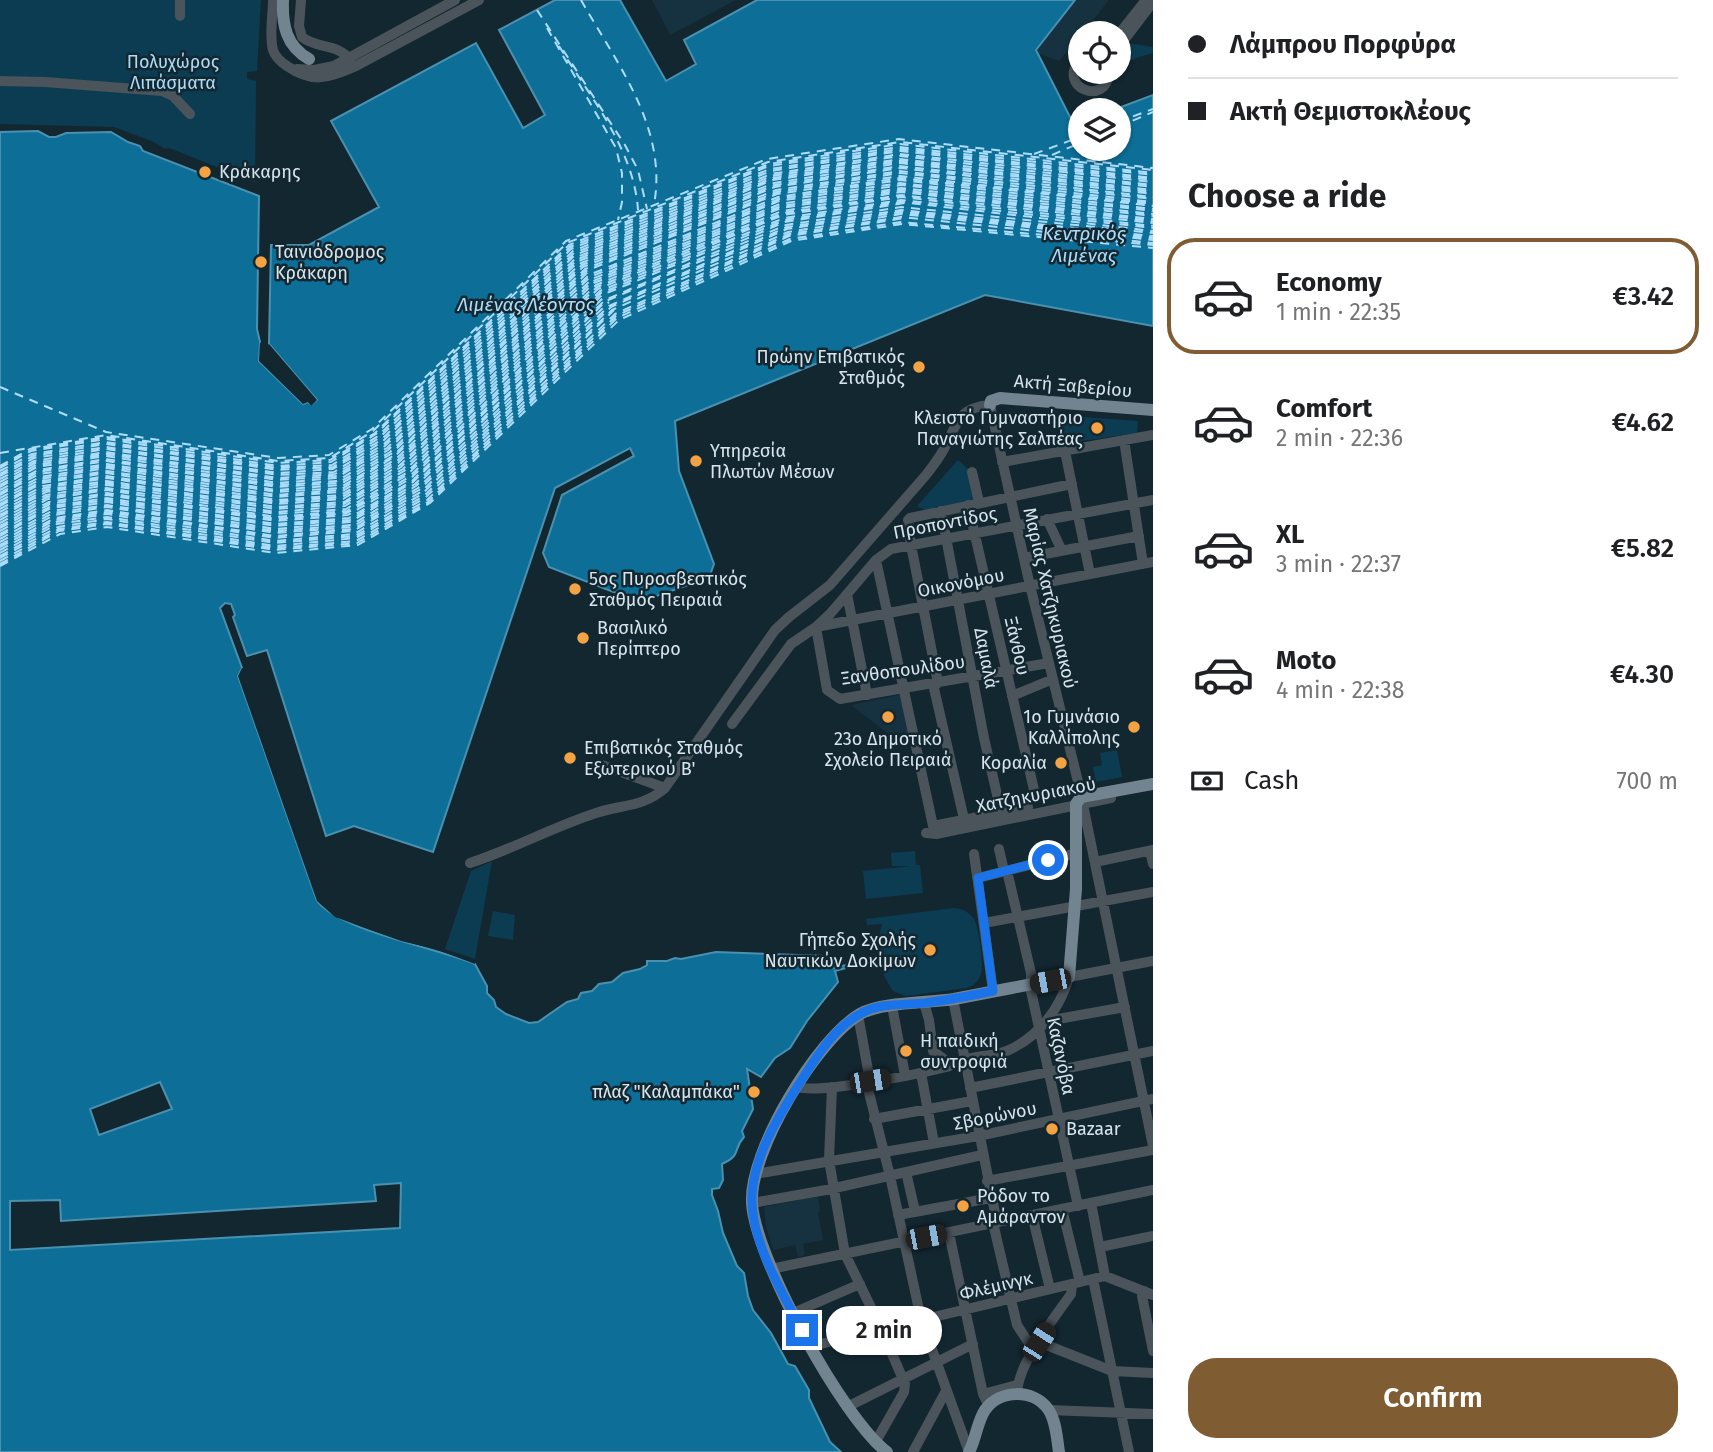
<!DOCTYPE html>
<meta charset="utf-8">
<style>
body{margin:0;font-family:"Fira Sans",sans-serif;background:#f6f6f6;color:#202124;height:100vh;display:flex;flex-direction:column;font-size:26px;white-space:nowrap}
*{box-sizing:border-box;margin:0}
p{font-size:23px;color:#757577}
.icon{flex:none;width:38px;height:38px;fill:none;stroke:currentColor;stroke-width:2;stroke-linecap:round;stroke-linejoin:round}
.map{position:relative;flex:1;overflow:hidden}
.side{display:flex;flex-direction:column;background:#fff;width:560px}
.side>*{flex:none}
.banner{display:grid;align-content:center;height:154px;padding:0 35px;background:#fff}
.controls{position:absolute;left:1068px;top:21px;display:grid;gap:14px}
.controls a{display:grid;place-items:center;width:63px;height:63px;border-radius:50%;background:#fff;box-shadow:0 2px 5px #0004;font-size:35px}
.end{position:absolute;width:32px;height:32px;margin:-16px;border:9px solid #1a73e8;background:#fff;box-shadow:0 0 0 4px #fff}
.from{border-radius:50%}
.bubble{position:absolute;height:49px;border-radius:24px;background:#fff;box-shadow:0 2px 5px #0004;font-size:23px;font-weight:600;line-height:49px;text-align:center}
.car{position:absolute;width:21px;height:42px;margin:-21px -10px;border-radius:9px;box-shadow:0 0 5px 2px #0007;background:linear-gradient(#222 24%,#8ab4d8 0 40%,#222 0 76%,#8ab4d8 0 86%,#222 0)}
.banner b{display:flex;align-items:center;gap:24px;height:66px;font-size:26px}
.banner b+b{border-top:2px solid #e0e0e0}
.banner i{width:18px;height:18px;background:#202124}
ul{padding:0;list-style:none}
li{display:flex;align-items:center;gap:21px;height:116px;margin:0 14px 10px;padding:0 21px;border:4px solid transparent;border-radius:28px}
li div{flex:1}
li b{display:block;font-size:26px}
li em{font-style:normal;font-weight:600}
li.current{border-color:#7f5c32}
li>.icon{width:63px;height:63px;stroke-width:1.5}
h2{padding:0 35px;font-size:32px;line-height:84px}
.pay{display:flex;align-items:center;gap:18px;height:77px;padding:0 35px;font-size:26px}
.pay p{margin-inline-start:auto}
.primary-button{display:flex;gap:14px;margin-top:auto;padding:14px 35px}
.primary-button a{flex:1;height:80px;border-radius:28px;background:#7f5c32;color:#fff;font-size:28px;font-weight:600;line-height:80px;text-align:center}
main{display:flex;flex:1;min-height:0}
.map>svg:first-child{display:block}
</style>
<main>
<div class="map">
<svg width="1153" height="1452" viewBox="0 0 1153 1452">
<rect width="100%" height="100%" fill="#132731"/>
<path fill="#16313f" d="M 652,0 L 736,0 L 670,35 Z
M 1075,0 L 1109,0 L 1083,33 L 1080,33 L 1080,37 L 1059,61 L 1036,53 L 1038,45 Z
M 904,694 L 912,734 L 900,743 L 851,705 Z
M 818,1196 L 820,1211 L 818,1212 L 823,1240 L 803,1244 L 805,1255 L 798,1257 L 795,1245 L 773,1250 L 766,1227 L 764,1207 Z"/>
<path fill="#0c3c52" d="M 0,0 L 261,0 L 257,71 L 247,72 L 247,79 L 256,81 L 255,182 L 169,148 L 165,149 L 154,142 L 114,127 L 0,124 Z
M 1128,43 L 1153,47 L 1153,53 C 1140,57 1122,60 1120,75 L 1114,78 L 1114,72 L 1118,72 L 1118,55 Z
M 1058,415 L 1138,421 L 1137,433 L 1060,444 L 1057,424 Z
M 958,460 L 970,471 L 977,501 L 929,512 L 917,506 Z
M 1117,750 L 1122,777 L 1096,782 L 1093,767 L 1102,765 L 1100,753 Z
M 915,851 L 916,865 L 920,865 L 923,893 L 866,899 L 863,871 L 912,866 L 892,866 L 891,853 Z
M 492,861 L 475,959 L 445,949 L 471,871 Z
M 954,908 C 962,909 968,911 973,918 C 979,925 984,964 981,973 C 979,981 974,986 966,988 L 906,996 L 893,991 L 884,976 L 879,937 L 882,924 L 867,925 L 866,919 Z
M 493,911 L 515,915 L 513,940 L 488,936 Z"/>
<path fill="#0d6e97" stroke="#4a91b0" stroke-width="2" fill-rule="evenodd" d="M 555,0 L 620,0 L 666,81 L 696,64 L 684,40 L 757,0 L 1075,0 L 1036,50 L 1070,117 L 1080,120 L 1080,149 L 1118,149 L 1118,110 L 1113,110 L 1153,95 L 1153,326 L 985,295 L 675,421 L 679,471 L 714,564 L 709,578 L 639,602 L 549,567 L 543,553 L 562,495 L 634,456 L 630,448 L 555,488 L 433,852 L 354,826 L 326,836 L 267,650 L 247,656 L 233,617 L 235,615 L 231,604 L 225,603 L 220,608 L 242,668 L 238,676 L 317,901 C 340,931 437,948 475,964 L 487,986 L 487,993 L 494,1000 L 496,1007 L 506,1014 L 529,1023 L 538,1022 L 567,1002 L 578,999 L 581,993 L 592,991 L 599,984 L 612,982 L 623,973 L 640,969 L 647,965 L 647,961 L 667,961 L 675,958 L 681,959 L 716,952 L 827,956 L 830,956 L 834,968 L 846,965 L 846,968 L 835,971 L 838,982 L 807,1021 L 790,1048 L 775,1058 L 761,1077 L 747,1069 L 753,1109 L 742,1131 L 744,1137 C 732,1150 743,1154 722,1164 L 723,1180 L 719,1188 L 712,1189 L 712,1195 L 718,1211 L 723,1233 L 737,1266 L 744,1273 L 748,1296 L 753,1310 L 771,1333 L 788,1364 L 795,1366 L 809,1390 L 809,1398 L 830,1442 L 841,1452 L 0,1452 L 0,132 L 38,131 L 49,137 L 56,137 L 66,133 L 111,132 L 128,142 L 140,146 L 143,151 L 259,196 L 257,329 L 260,342 L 259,361 L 303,404 L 308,402 L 311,405 L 317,400 L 269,344 L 271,245 L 309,245 L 379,207 L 331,121 L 476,43 L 523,128 L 545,115 L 499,30 ZM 160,1082 L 172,1109 L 99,1135 L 90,1109 ZM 401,1183 L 400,1228 L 10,1250 L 10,1201 L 60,1200 L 61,1221 L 376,1201 L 374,1185 Z"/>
<path fill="#132731" d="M 260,342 L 262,345 L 262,359 L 304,400 L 313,400 L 266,347 L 269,344 L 317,400 L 311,406 L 308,402 L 303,404 L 259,361 Z
M 242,668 L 246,669 L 242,676 L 316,889 L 325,905 L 336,913 L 393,935 L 469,957 L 475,960 L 475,964 L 435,949 L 401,941 L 335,917 L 317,901 L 238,676 Z"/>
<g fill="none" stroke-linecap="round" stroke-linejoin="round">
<path stroke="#adddfa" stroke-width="2" stroke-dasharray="9 7" stroke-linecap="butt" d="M 581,0 C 617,64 668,128 654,205
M 537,10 L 625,145 L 638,170 L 647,209
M 547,28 L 616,148 L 622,173 L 622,202 L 618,220
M 559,46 C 590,97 634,149 638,210
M 1118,122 L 1153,109
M 1118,127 L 1153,112
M 1034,154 L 1080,137
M 1052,155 L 1080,143
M 0,387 L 106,432 L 278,458 L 329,455 L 372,429 L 566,241 L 767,159 L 899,139 L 1153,168
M 0,453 L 106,435 L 278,461 L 330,458 L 373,431 L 567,243 L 768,162 L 900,142 L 1153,170
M 0,466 L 30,449 L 106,437 L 278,463 L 330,460 L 375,433 L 569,245 L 769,164 L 900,144 L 1153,173
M 0,468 L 31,451 L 106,439 L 278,466 L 331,462 L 376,434 L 570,247 L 769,166 L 900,147 L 1153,175
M 0,471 L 32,454 L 106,442 L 278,468 L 332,465 L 378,436 L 571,249 L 770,169 L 900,149 L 1153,178
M 0,474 L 33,456 L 106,444 L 278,470 L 333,467 L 379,438 L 573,251 L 771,171 L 900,151 L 1153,180
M 0,476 L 34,458 L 106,447 L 278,473 L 333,469 L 381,440 L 574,253 L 771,174 L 900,154 L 1153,182
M 0,479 L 34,461 L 106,449 L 278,475 L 334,472 L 382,442 L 575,255 L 772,176 L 900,156 L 1153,185
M 0,482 L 35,463 L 106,452 L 278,478 L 335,474 L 384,444 L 577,257 L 773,178 L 900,159 L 1153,187
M 0,485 L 36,465 L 106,454 L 278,480 L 336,476 L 385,446 L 578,259 L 773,180 L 900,161 L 1153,190
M 0,487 L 37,467 L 106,456 L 278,483 L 336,478 L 387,448 L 579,261 L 774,183 L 900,163 L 1153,192
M 0,490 L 38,470 L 106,459 L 277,485 L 337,481 L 388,450 L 581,263 L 775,185 L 900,166 L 1153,194
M 0,493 L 38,472 L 106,461 L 277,487 L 338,483 L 390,452 L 582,265 L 775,187 L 900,168 L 1153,197
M 0,495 L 39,474 L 107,464 L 277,490 L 339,485 L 391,454 L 583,267 L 776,190 L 900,171 L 1153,199
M 0,498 L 40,477 L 107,466 L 277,492 L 339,488 L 393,456 L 585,269 L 777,192 L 900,173 L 1153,202
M 0,501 L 41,479 L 107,468 L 277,495 L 340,490 L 394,457 L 586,271 L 777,194 L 900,176 L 1153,204
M 0,504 L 42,481 L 107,471 L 277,497 L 341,492 L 396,459 L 590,270
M 0,506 L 42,483 L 107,473 L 277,500 L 341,495 L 397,461 L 589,275 L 778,197 L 900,178 L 1153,206
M 0,509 L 43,486 L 107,476 L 277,502 L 342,497 L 398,463 L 590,277 L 779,199 L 900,180 L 1153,209
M 0,512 L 44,488 L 107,478 L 277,504 L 343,499 L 400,465 L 592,279 L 779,201 L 900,183 L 1153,211
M 0,515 L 45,490 L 107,481 L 277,507 L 344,502 L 401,467 L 593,281 L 780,204 L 901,185 L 1153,214
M 0,517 L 46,492 L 107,483 L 276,509 L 344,504 L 403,469 L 594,283 L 781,206 L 901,188 L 1153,216
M 0,520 L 46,495 L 107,485 L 276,512 L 345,506 L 404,471 L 596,285 L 781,208 L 901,190 L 1153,219
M 0,523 L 47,497 L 107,488 L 276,514 L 346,509 L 406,473 L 597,287 L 782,211 L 901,192 L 1153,221
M 0,526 L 48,499 L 107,490 L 276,517 L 347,511 L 407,475 L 598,289 L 783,213 L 901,195 L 1153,223
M 0,528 L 49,502 L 107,493 L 276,519 L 347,513 L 409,477 L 600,291 L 783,215 L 901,197 L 1153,226
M 0,531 L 50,504 L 107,495 L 276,521 L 348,515 L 410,479 L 601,293 L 784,218 L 901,200 L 1153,228
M 0,534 L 51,506 L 107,498 L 276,524 L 349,518 L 412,481 L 602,295 L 785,220 L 901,202 L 1153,231
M 0,536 L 51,508 L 107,500 L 276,526 L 350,520 L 413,482 L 606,295
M 0,539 L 52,511 L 107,502 L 276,529 L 350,522 L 415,484 L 605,300 L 785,222 L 905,203
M 0,542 L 53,513 L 107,505 L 276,531 L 351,525 L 416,486 L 606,301 L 786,225 L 901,207 L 1153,233
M 0,545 L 54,515 L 107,507 L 276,533 L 352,527 L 418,488 L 609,302
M 0,547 L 55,518 L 107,510 L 275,536 L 353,529 L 419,490 L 609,306 L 787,227 L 901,210 L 1153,236
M 0,550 L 55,520 L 107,512 L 275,538 L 353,531 L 421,492 L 611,307 L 787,229 L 901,212 L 1153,238
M 0,553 L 56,522 L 107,514 L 275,541 L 354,534 L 422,494 L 612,310 L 788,232 L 901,214 L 1153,240
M 0,556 L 57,524 L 107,517 L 275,543 L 355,536 L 424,496 L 614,310
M 0,558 L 58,527 L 107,519 L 275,546 L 356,538 L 425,498 L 615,314 L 789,234 L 901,217 L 1153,243
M 0,561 L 59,529 L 107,522 L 275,548 L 356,541 L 427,500 L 616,316 L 789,236 L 905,218
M 0,564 L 59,531 L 107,524 L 275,550 L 357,543 L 428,502 L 617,318 L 790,239 L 901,222 L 1153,245
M 0,566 L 60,534 L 107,527 L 275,553 L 358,545 L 430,503 L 619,320 L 791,241 L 902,224 L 1153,248"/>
<path stroke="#4b545a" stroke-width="10" d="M 273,0 C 273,15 269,35 273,50 C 275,57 281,62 287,66 C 312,83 327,79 354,67 L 479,0
M 301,0 L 299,26 L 302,37 C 316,49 338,43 350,60
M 180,16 L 180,0
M 1118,35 L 1146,0
M 1118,48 L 1153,2
M 1080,60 C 1056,87 1107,108 1109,72
M 297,69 L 314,70 L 334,66 L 455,0
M 0,81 L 45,82 L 162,91 L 173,96 L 190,114
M 1124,440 L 1143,564
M 1065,451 L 1090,574
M 1002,462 L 1153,435
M 972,472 L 979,502
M 968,505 L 1035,794
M 941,511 L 984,738 L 1001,812
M 1047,519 L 1062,551
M 1024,558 L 1139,536
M 876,560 L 933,826
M 847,594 L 867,695
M 816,627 L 1153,562
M 816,627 L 827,690 L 840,699 L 1049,663
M 938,683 L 911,545 L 908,520 L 910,518 L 1072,484
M 933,684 L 964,819
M 1012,696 L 1053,679
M 732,724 L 791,644 L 816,627 L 830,614 L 876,560 L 891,549 L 1153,500
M 599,764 L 665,788
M 933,826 L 1028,807
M 926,833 L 936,834 L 1111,798
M 999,849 L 1004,871
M 1150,851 L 1153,864
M 974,854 L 993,991
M 1095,862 L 1153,850
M 470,863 C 513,849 553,827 596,813 C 623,804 642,808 665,788 L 775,630 L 789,617 L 830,585 L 926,475 C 933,466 940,457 945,447 C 958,422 958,408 990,405 L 1028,577 L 1080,790 L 1153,1146
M 1007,871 L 1031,973 L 1031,991 L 1078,1206
M 978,878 L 1077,853
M 984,923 L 1153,892
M 953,999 L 997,1223
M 924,1003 L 929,1020 L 933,1051 L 945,1060 L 956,1063
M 892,1006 L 905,1075
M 858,1015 L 870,1081
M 1047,1021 L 1125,1007
M 921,1073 L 934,1143
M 866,1081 L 890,1176 L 921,1319 L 969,1452
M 797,1087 C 820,1094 919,1074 946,1067 C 955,1065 963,1059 972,1058 C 984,1055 997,1056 1009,1050 C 1039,1036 1060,1009 1069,977 L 1153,961
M 832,1087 L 829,1160 L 845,1254 L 881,1328 L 905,1384 L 904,1392 L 875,1443
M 970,1088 L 1153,1051
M 874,1119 L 972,1101
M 906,1172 L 915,1211
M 755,1174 L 978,1136 L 1153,1099
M 987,1181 L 1153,1150
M 752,1203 L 826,1190 L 982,1155
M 1091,1203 L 1105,1276
M 1062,1209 L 1080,1282
M 898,1215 L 991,1198
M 1032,1215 L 1050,1289
M 993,1223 L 1017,1325 L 1034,1351
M 949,1233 L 983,1394 L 989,1406
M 1100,1247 L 1153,1236
M 771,1269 L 1153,1190
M 1093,1279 L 1129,1452
M 1144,1291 L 1142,1296 L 1153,1351
M 793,1313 L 860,1284
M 1039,1342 L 1112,1371 L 1153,1373
M 812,1346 L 1105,1276 L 1153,1295
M 983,1394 L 1017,1385
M 1017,1394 C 1018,1363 1053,1320 1071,1294 L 1072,1284
M 847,1407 L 973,1344
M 1049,1410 L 1153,1414
M 913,1452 L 946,1391"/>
<path stroke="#72848f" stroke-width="12" d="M 283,0 C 282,25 286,46 309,59
M 990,405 L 991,401 L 1000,398 L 1153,410
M 887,1452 C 843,1419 755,1258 752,1203 C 749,1152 816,1040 860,1014 C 880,1002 930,1003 954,999 C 992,992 1031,984 1069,977 L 1076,889 L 1076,804 L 1081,797 L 1153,784
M 969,1452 C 976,1439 977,1422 985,1410 C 1000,1389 1033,1389 1048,1409 C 1056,1420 1057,1439 1059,1452"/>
</g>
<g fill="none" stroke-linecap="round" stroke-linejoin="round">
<path stroke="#1a73e8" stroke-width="9" d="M 802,1330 C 782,1293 750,1239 752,1196 C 754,1156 778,1117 799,1084 C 815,1059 834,1027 862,1013 C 879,1003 905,1005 925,1003 C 948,1000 970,996 993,991 L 978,878 L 1048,860"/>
</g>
<g fill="#f4a344" stroke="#132731" stroke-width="2.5">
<circle cx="205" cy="172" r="7"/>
<circle cx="261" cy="262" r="7"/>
<circle cx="919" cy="367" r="7"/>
<circle cx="1097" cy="428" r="7"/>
<circle cx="696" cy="461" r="7"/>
<circle cx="575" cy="589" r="7"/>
<circle cx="583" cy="638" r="7"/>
<circle cx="888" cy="717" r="7"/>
<circle cx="1134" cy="727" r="7"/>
<circle cx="570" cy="758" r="7"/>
<circle cx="1061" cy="763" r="7"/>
<circle cx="930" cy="950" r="7"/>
<circle cx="906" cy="1051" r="7"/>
<circle cx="754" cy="1092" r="7"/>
<circle cx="1052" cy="1129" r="7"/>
<circle cx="963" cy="1206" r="7"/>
</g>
<g text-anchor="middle" stroke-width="5" stroke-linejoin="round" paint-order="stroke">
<g font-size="18" fill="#abdbf7" stroke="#132731">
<text x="173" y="68">Πολυχώρος<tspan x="173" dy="21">Λιπάσματα</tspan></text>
</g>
<g font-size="18" fill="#d8e4eb" stroke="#132731" text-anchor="start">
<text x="219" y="178">Κράκαρης</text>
<text x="275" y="258">Ταινιόδρομος<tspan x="275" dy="21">Κράκαρη</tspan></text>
<text x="905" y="363" text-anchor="end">Πρώην Επιβατικός<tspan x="905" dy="21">Σταθμός</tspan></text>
<text x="1083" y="424" text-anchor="end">Κλειστό Γυμναστήριο<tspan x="1083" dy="21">Παναγιώτης Σαλπέας</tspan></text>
<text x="710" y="457">Υπηρεσία<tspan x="710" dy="21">Πλωτών Μέσων</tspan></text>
<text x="589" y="585">5ος Πυροσβεστικός<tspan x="589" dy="21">Σταθμός Πειραιά</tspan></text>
<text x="597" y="634">Βασιλικό<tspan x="597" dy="21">Περίπτερο</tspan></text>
<text x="1120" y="723" text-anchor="end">1ο Γυμνάσιο<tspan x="1120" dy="21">Καλλίπολης</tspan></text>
<text x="888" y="745" text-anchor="middle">23ο Δημοτικό<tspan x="888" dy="21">Σχολείο Πειραιά</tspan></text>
<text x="584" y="754">Επιβατικός Σταθμός<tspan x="584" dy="21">Εξωτερικού Β'</tspan></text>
<text x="1047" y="769" text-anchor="end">Κοραλία</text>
<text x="916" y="946" text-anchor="end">Γήπεδο Σχολής<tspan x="916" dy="21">Ναυτικών Δοκίμων</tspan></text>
<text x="920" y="1047">Η παιδική<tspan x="920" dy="21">συντροφιά</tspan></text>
<text x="740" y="1098" text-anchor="end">πλαζ "Καλαμπάκα"</text>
<text x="1066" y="1135">Bazaar</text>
<text x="977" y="1202">Ρόδον το<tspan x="977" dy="21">Αμάραντον</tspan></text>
</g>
<g font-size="18" fill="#d8e4eb" stroke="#132731">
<text transform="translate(1073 386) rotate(5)" y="6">Ακτή Ξαβερίου</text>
<text transform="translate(945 523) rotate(-11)" y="6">Προποντίδος</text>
<text transform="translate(961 583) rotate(-11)" y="6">Οικονόμου</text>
<text transform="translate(1050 598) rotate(77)" y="6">Μαρίας Χατζηκυριακού</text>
<text transform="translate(1017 646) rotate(77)" y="6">Ξάνθου</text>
<text transform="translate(986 658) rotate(79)" y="6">Δαμαλά</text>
<text transform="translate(903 670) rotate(-8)" y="6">Ξανθοπουλίδου</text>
<text transform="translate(1036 795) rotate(-11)" y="6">Χατζηκυριακού</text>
<text transform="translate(1061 1056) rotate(78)" y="6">Καζανόβα</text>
<text transform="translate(995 1116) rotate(-11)" y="6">Σβορώνου</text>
<text transform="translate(996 1286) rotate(-13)" y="6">Φλέμινγκ</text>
</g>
<g font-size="19" font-style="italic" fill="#adddfa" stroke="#132731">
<text x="1084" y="240">Κεντρικός<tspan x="1084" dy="22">Λιμένας</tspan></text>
<text x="526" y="311">Λιμένας Λέοντος</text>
</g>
</g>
</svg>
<div class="controls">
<a><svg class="icon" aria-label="locate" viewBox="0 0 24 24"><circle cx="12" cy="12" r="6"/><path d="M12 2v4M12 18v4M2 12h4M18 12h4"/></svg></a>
<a><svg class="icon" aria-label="layers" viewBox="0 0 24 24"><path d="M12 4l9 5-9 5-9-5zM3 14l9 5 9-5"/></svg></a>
</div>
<i class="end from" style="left:1048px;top:860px"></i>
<i class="end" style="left:802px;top:1330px"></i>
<div class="bubble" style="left:826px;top:1306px;width:116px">2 min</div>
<i class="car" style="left:1050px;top:981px;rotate:259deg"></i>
<i class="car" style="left:870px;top:1081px;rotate:81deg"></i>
<i class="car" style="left:926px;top:1237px;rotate:79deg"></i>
<i class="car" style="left:1039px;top:1342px;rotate:33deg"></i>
</div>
<section class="side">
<div class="banner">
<b><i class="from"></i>Λάμπρου Πορφύρα</b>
<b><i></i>Ακτή Θεμιστοκλέους</b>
</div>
<h2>Choose a ride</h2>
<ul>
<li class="current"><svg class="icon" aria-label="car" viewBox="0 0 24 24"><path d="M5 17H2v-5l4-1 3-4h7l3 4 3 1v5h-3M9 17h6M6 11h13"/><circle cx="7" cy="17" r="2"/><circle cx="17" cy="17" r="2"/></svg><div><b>Economy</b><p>1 min · 22:35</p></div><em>€3.42</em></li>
<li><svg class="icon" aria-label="car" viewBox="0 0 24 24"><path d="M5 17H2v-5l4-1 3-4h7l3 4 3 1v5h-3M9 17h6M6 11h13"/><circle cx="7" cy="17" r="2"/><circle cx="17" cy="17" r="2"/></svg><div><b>Comfort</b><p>2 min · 22:36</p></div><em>€4.62</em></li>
<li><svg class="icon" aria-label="car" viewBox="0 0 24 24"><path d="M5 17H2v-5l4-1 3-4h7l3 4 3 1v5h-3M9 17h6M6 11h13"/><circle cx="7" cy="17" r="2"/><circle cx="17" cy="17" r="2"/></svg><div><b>XL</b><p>3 min · 22:37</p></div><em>€5.82</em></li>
<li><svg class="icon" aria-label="car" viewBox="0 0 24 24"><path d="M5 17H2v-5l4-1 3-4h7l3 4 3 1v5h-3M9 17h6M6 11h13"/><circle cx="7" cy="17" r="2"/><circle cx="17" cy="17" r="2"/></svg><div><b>Moto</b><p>4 min · 22:38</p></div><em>€4.30</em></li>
</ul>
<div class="pay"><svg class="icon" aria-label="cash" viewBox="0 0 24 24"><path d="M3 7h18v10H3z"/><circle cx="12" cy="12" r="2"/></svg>Cash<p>700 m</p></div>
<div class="primary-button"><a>Confirm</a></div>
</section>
</main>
